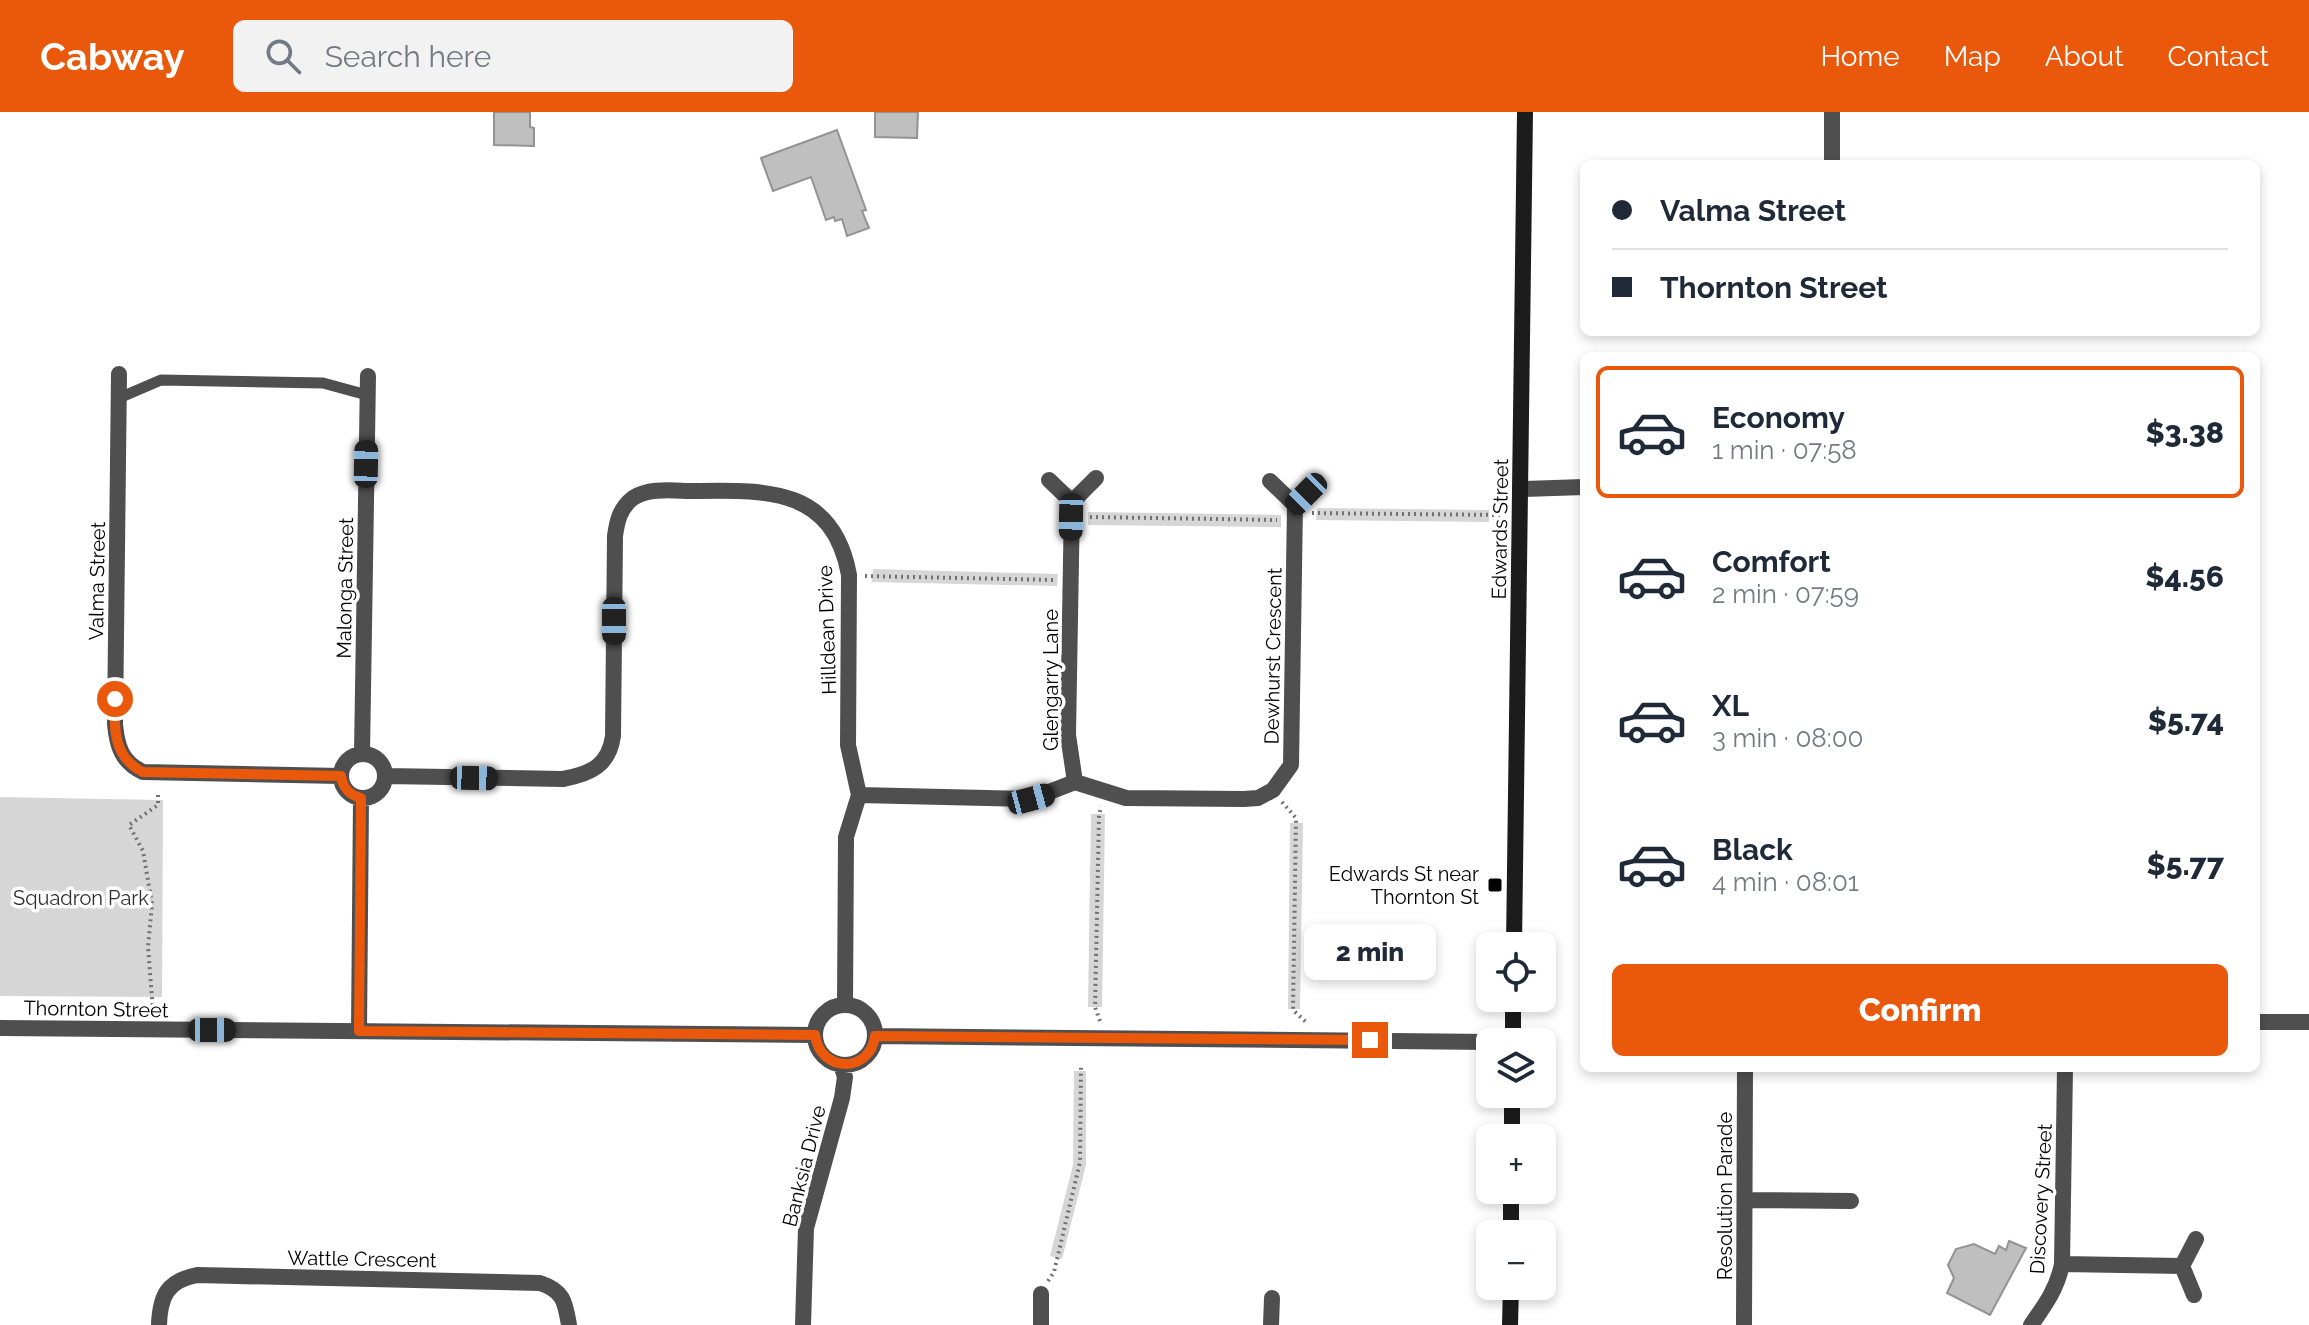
<!DOCTYPE html>
<meta charset="utf-8">
<style>
body{margin:0;font-family:Raleway,sans-serif;background:#f2f2f3;color:#1f2937;height:100vh;display:flex;flex-direction:column;font-size:30px;white-space:nowrap}
*{box-sizing:border-box;margin:0}
p{font-size:26px;color:#747a83}
.icon{flex:none;width:44px;height:44px;fill:none;stroke:currentColor;stroke-width:2;stroke-linecap:round;stroke-linejoin:round}
.map{position:relative;flex:1;overflow:hidden}
.panel{position:absolute;left:1580px;top:240px;width:680px;height:720px;display:flex;flex-direction:column;background:#fff;border-radius:12px;box-shadow:0 4px 12px #0003}
.panel>*{flex:none}
.top-card{position:absolute;left:1580px;top:48px;width:680px;height:176px;border-radius:12px;box-shadow:0 4px 12px #0003;display:grid;align-content:center;height:176px;padding:0 32px;background:#fff}
.controls{position:absolute;left:1476px;top:820px;display:grid;gap:16px}
.controls a{display:grid;place-items:center;width:80px;height:80px;border-radius:12px;background:#fff;box-shadow:0 4px 12px #0003;font-size:40px}
.end{position:absolute;width:36px;height:36px;margin:-18px;border:10px solid #ea580c;background:#fff;box-shadow:0 0 0 4px #fff}
.from{border-radius:50%}
.bubble{position:absolute;height:56px;border-radius:12px;background:#fff;box-shadow:0 4px 12px #0003;font-size:26px;font-weight:800;line-height:56px;text-align:center}
.car{position:absolute;width:24px;height:48px;margin:-24px -12px;border-radius:10px;box-shadow:0 0 6px 2px #0007;background:linear-gradient(#222 24%,#8ab4d8 0 40%,#222 0 76%,#8ab4d8 0 86%,#222 0)}
.top-card b{display:flex;align-items:center;gap:28px;height:76px;font-size:30px}
.top-card b+b{border-top:2px solid #e0e1e3}
.top-card i{width:20px;height:20px;background:#1f2937}
ul{padding:14px 0 0;list-style:none}
li{display:flex;align-items:center;gap:24px;height:132px;margin:0 16px 12px;padding:0 16px;border:4px solid transparent;border-radius:12px}
li div{flex:1}
li b{display:block;font-size:30px}
li em{font-style:normal;font-weight:800}
li.active{border-color:#ea580c}
li>.icon{width:72px;height:72px;stroke-width:1.5}
.primary-button{display:flex;gap:16px;margin-top:auto;padding:16px 32px}
.primary-button a{flex:1;height:92px;border-radius:12px;background:#ea580c;color:#fff;font-size:32px;font-weight:800;line-height:92px;text-align:center}
header{display:flex;align-items:center;gap:48px;box-sizing:border-box;height:112px;padding:0 40px;background:#ea580c;color:#fff}
header strong{font-size:38px}
nav{display:flex;gap:44px;margin-inline-start:auto;font-size:28px}
.search{width:560px;height:72px;background:#f2f2f3;display:flex;align-items:center;gap:20px;box-sizing:border-box;padding:0 28px;border-radius:12px;color:#747a83;font-size:30px}
.map>svg:first-child{display:block}
</style>
<header>
<strong>Cabway</strong>
<div class="search"><svg class="icon" aria-label="search" viewBox="0 0 24 24"><circle cx="10" cy="10" r="6"/><path d="M15 15l6 6"/></svg>Search here</div>
<nav><a>Home</a><a>Map</a><a>About</a><a>Contact</a></nav>
</header>
<div class="map">
<svg width="2309" height="1213" viewBox="0 0 2309 1213">
<rect width="100%" height="100%" fill="#fff"/>
<path fill="#d6d6d6" d="M 1317,396 L 1489,398 L 1489,410 L 1316,408 Z
M 1088,400 L 1281,403 L 1281,415 L 1088,413 Z
M 873,457 L 1058,462 L 1057,474 L 872,470 Z
M 0,685 L 163,688 L 162,885 L 0,884 Z
M 1091,702 L 1105,702 L 1102,895 L 1088,895 Z
M 1290,711 L 1303,711 L 1300,897 L 1288,897 Z
M 1074,959 L 1086,959 L 1086,1053 L 1062,1147 L 1050,1144 L 1073,1053 Z"/>
<path fill="#bfbfbf" stroke="#939393" stroke-width="2" d="M 494,0 L 530,0 L 530,15 L 534,16 L 534,34 L 494,33 Z
M 875,0 L 918,0 L 917,26 L 875,25 Z
M 837,18 L 866,98 L 862,99 L 869,116 L 847,124 L 842,107 L 835,109 L 834,105 L 826,108 L 811,65 L 773,79 L 761,46 Z
M 2009,1129 L 2026,1136 L 1990,1203 L 1947,1181 L 1954,1166 L 1948,1153 L 1956,1137 L 1974,1132 L 1995,1142 L 1999,1134 L 2006,1138 Z"/>
<g fill="none" stroke-linecap="round" stroke-linejoin="round">
<path stroke="#717171" stroke-width="4" stroke-dasharray="2 4" stroke-linecap="butt" d="M 1312,401 L 1503,403
M 1090,405 L 1277,408
M 865,464 L 1056,468
M 1282,690 L 1296,706 L 1293,898 L 1306,910
M 153,899 L 148,835 L 152,792 L 143,739 L 129,713 L 158,693 L 158,679
M 1100,909 L 1095,895 L 1099,704 L 1101,694
M 1048,1169 L 1054,1160 L 1080,1050 L 1081,952"/>
<path stroke="#4f4f4f" stroke-width="11" d="M 119,286 L 161,268 L 323,271 L 367,283"/>
<path stroke="#4f4f4f" stroke-width="16" d="M 1832,52 L 1832,0
M 119,262 L 115,612 C 117,635 122,650 143,660 L 341,664
M 1049,368 L 1072,390 L 1096,366
M 1270,369 L 1295,393 L 1317,370
M 1521,377 L 1584,375
M 1072,390 L 1068,623 L 1075,670
M 362,641 L 368,264
M341 664a22 22 0 1 1 44 0a22 22 0 1 1-44 0Z
M 385,664 L 563,667 C 591,662 609,653 613,624 L 615,424 C 617,409 620,396 633,386 C 650,375 675,379 694,379 C 766,378 833,375 849,463 L 848,633 L 859,683 L 846,725 L 845,893
M 859,683 L 1031,687 L 1075,670 L 1126,686 L 1244,687 L 1258,686 L 1273,678 L 1291,653 L 1295,393
M815 923a30 30 0 1 1 60 0a30 30 0 1 1-60 0Z
M 2256,910 L 2309,910
M 0,916 L 815,923
M 359,919 L 361,686
M 875,924 L 1490,930
M 1745,1088 L 1851,1089
M 2062,1152 L 2182,1154 L 2194,1183
M 2182,1154 L 2196,1127
M 159,1213 C 160,1184 167,1169 197,1163 L 540,1171 C 564,1179 565,1190 569,1213
M 803,1213 L 806,1116 L 842,986 L 845,965 L 841,953
M 1041,1213 L 1041,1182
M 1271,1213 L 1272,1186
M 1744,1213 L 1745,956
M 2031,1213 C 2045,1193 2057,1177 2062,1152 L 2065,956"/>
<path stroke="#1c1c1c" stroke-width="16" d="M 1514,834 L 1525,0
M 1513,930 L 1513,886
M 1512,1026 L 1512,982
M 1511,1122 L 1511,1078
M 1510,1213 L 1511,1174"/>
</g>
<g fill="none" stroke-linecap="round" stroke-linejoin="round">
<path stroke="#ea580c" stroke-width="10" d="M 115,587 C 114,617 113,645 143,660 L 341,664 C 343,676 349,683 361,686 L 359,919 L 815,923 C 820,961 870,962 875,924 L 1370,928"/>
</g>
<rect fill="#000" stroke="#fff" stroke-width="3" x="1487" y="765" width="16" height="16" rx="4"/>
<g text-anchor="middle" stroke-width="7" stroke-linejoin="round" paint-order="stroke">
<g font-size="20" fill="#000" stroke="#fff">
<text transform="translate(1500 417) rotate(-89)" y="7">Edwards Street</text>
<text transform="translate(97 469) rotate(-89)" y="7">Valma Street</text>
<text transform="translate(345 476) rotate(-89)" y="7">Malonga Street</text>
<text transform="translate(827 518) rotate(-92)" y="7">Hilldean Drive</text>
<text transform="translate(1273 544) rotate(-89)" y="7">Dewhurst Crescent</text>
<text transform="translate(1051 568) rotate(-90)" y="7">Glengarry Lane</text>
<text transform="translate(96 897) rotate(1)" y="7">Thornton Street</text>
<text transform="translate(804 1054) rotate(-76)" y="7">Banksia Drive</text>
<text transform="translate(1725 1084) rotate(-90)" y="7">Resolution Parade</text>
<text transform="translate(2041 1087) rotate(-87)" y="7">Discovery Street</text>
<text transform="translate(362 1147) rotate(1)" y="7">Wattle Crescent</text>
</g>
<g font-size="20" fill="#000" stroke="#fff" text-anchor="end">
<text x="1479" y="769">Edwards St near<tspan x="1479" dy="23">Thornton St</tspan></text>
</g>
<g font-size="20" fill="#2d2d2d" stroke="#fff">
<text x="81" y="793">Squadron Park</text>
</g>
</g>
</svg>
<div class="controls">
<a><svg class="icon" aria-label="locate" viewBox="0 0 24 24"><circle cx="12" cy="12" r="6"/><path d="M12 2v4M12 18v4M2 12h4M18 12h4"/></svg></a>
<a><svg class="icon" aria-label="layers" viewBox="0 0 24 24"><path d="M12 4l9 5-9 5-9-5zM3 14l9 5 9-5"/></svg></a>
<a>+</a>
<a>−</a>
</div>
<i class="end from" style="left:115px;top:587px"></i>
<i class="end" style="left:1370px;top:928px"></i>
<div class="bubble" style="left:1304px;top:812px;width:132px">2 min</div>
<i class="car" style="left:366px;top:352px;rotate:1deg"></i>
<i class="car" style="left:1306px;top:382px;rotate:225deg"></i>
<i class="car" style="left:1071px;top:405px;rotate:181deg"></i>
<i class="car" style="left:614px;top:509px;rotate:180deg"></i>
<i class="car" style="left:474px;top:666px;rotate:91deg"></i>
<i class="car" style="left:1031px;top:687px;rotate:75deg"></i>
<i class="car" style="left:212px;top:918px;rotate:90deg"></i>
<div class="top-card">
<b><i class="from"></i>Valma Street</b>
<b><i></i>Thornton Street</b>
</div>
<section class="panel">
<ul>
<li class="active"><svg class="icon" aria-label="car" viewBox="0 0 24 24"><path d="M5 17H2v-5l4-1 3-4h7l3 4 3 1v5h-3M9 17h6M6 11h13"/><circle cx="7" cy="17" r="2"/><circle cx="17" cy="17" r="2"/></svg><div><b>Economy</b><p>1 min · 07:58</p></div><em>$3.38</em></li>
<li><svg class="icon" aria-label="car" viewBox="0 0 24 24"><path d="M5 17H2v-5l4-1 3-4h7l3 4 3 1v5h-3M9 17h6M6 11h13"/><circle cx="7" cy="17" r="2"/><circle cx="17" cy="17" r="2"/></svg><div><b>Comfort</b><p>2 min · 07:59</p></div><em>$4.56</em></li>
<li><svg class="icon" aria-label="car" viewBox="0 0 24 24"><path d="M5 17H2v-5l4-1 3-4h7l3 4 3 1v5h-3M9 17h6M6 11h13"/><circle cx="7" cy="17" r="2"/><circle cx="17" cy="17" r="2"/></svg><div><b>XL</b><p>3 min · 08:00</p></div><em>$5.74</em></li>
<li><svg class="icon" aria-label="car" viewBox="0 0 24 24"><path d="M5 17H2v-5l4-1 3-4h7l3 4 3 1v5h-3M9 17h6M6 11h13"/><circle cx="7" cy="17" r="2"/><circle cx="17" cy="17" r="2"/></svg><div><b>Black</b><p>4 min · 08:01</p></div><em>$5.77</em></li>
</ul>
<div class="primary-button"><a>Confirm</a></div>
</section>
</div>
